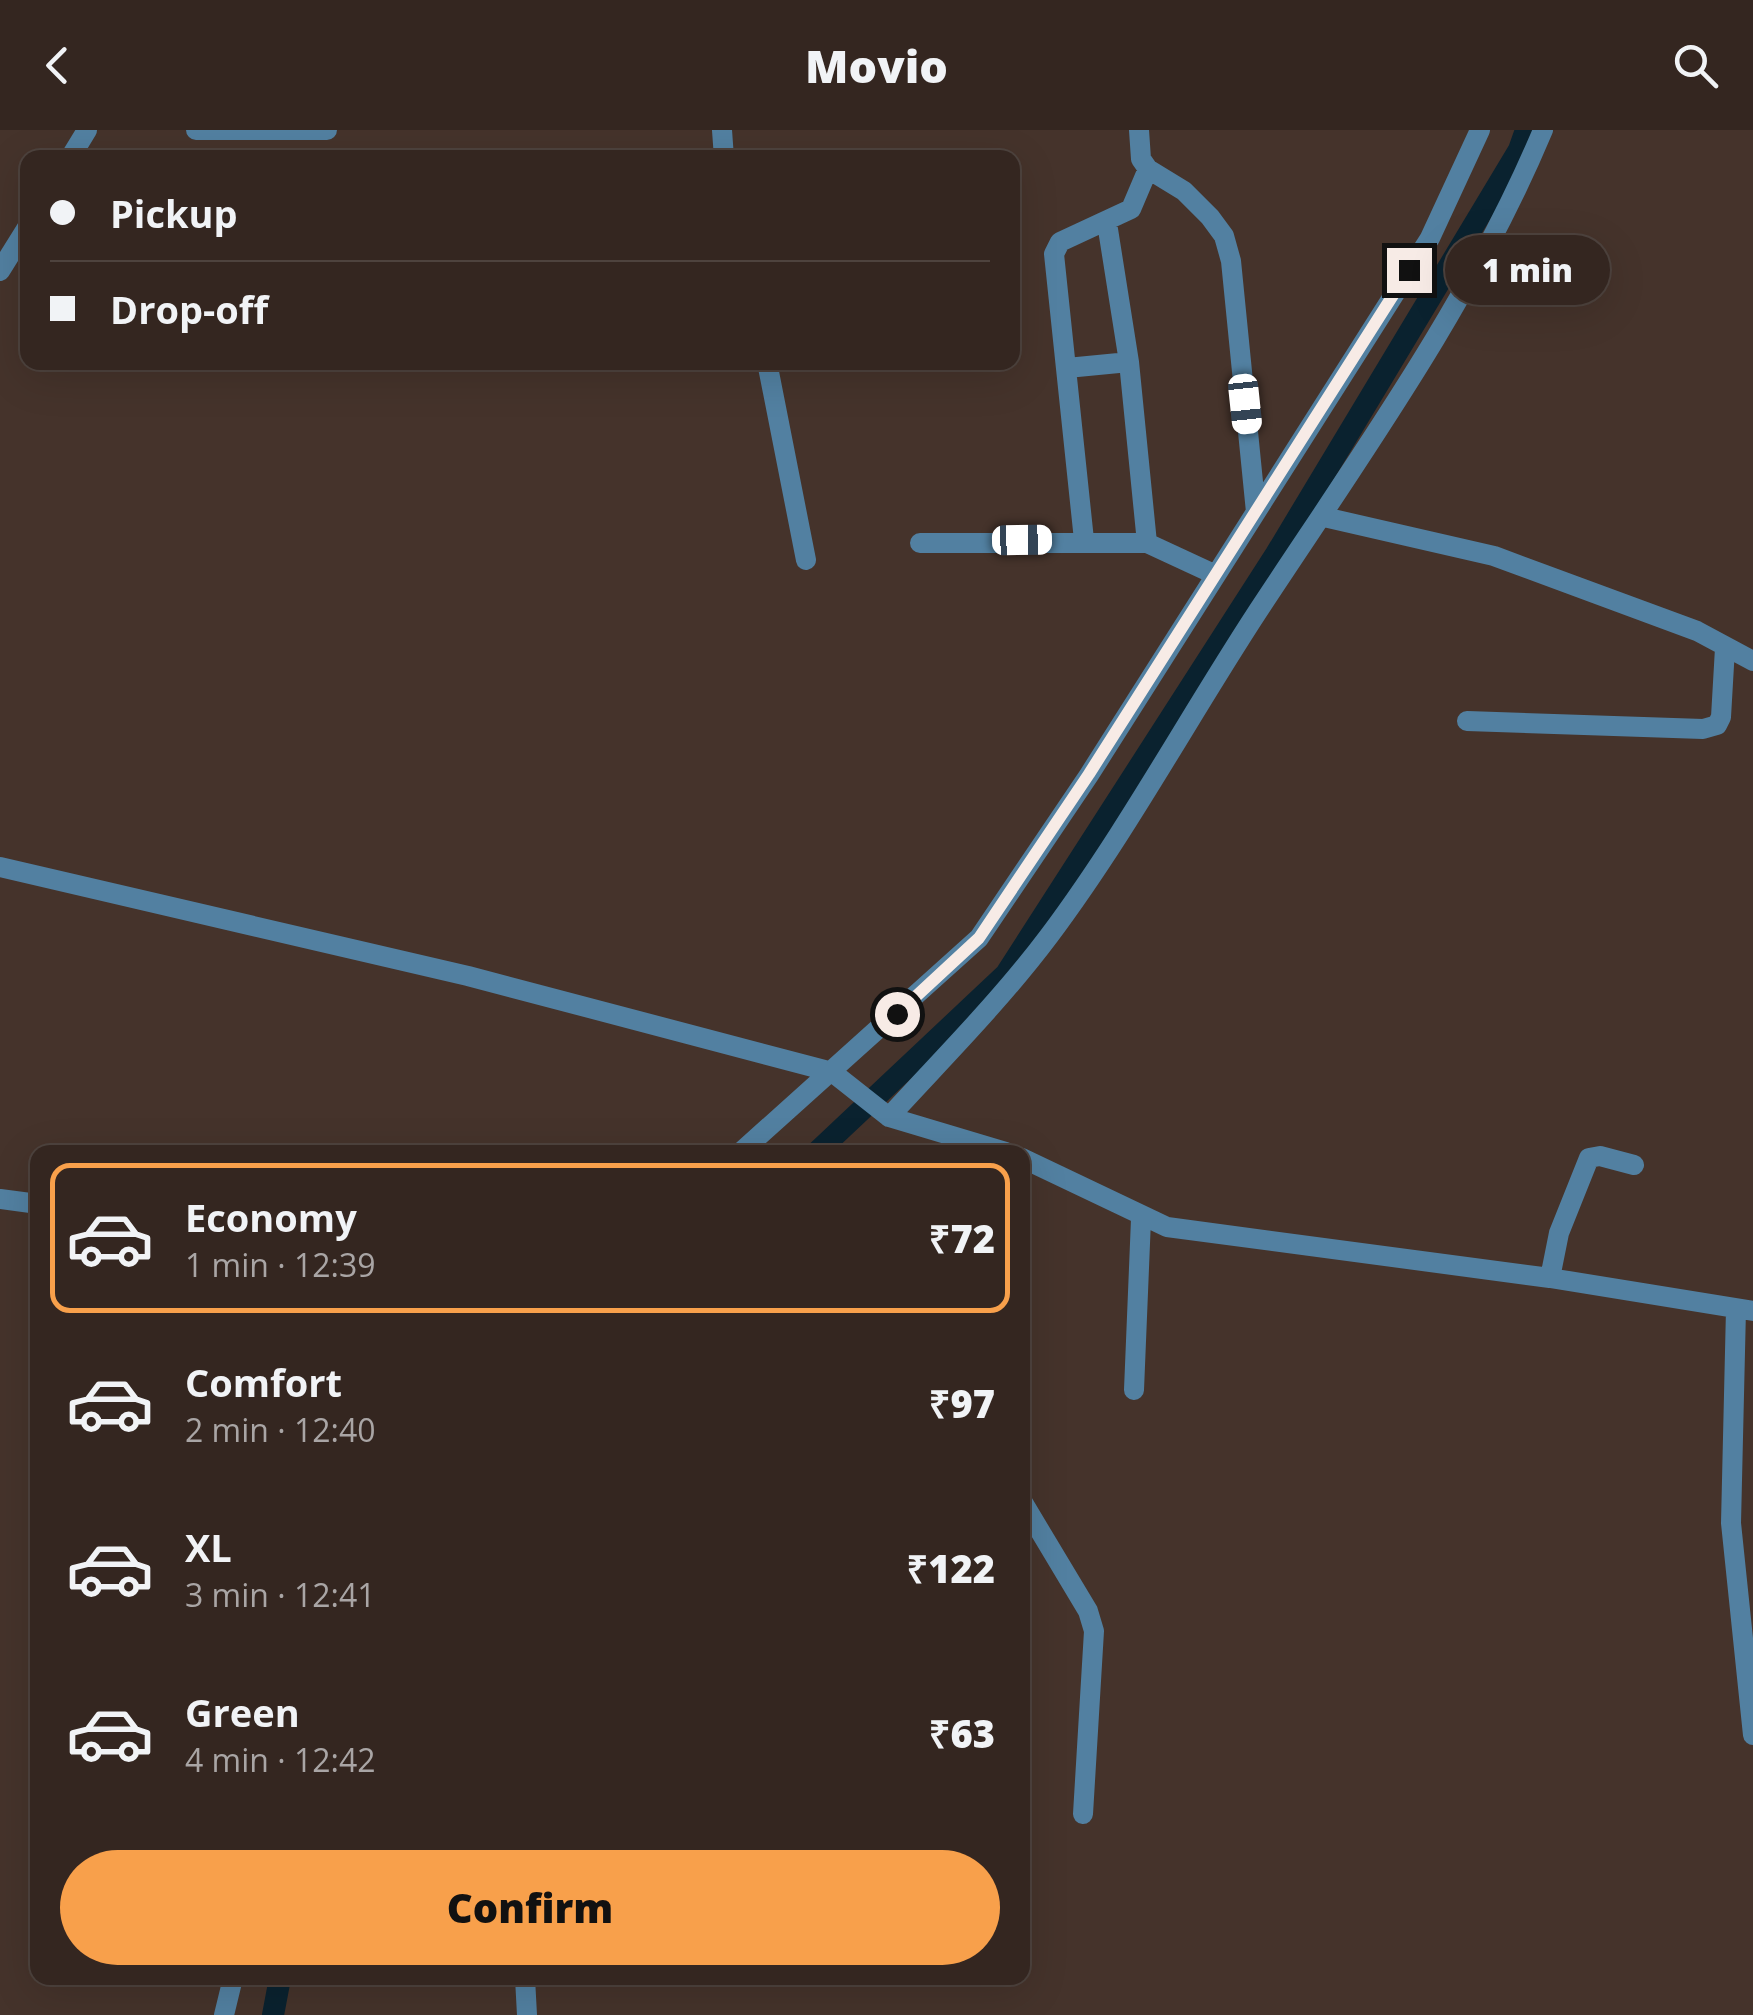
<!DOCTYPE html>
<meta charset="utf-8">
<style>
body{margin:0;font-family:"Open Sans",sans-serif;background:#3c2e29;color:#f1f3f6;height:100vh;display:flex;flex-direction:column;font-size:38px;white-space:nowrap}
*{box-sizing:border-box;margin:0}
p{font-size:32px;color:#a9a5a5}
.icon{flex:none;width:55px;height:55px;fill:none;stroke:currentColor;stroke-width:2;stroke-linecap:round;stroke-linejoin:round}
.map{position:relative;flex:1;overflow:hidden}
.side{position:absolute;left:30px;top:1015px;width:1000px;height:840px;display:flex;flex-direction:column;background:#342620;border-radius:20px;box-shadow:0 10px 40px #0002,0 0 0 2px #4e433e}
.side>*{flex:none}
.banner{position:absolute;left:20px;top:20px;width:1000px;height:220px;border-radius:20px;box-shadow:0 10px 40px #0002,0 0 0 2px #4e433e;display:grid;align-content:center;height:220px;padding:0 30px;background:#342620}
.end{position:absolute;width:45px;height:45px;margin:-22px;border:12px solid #f7ebe6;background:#111;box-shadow:0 0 0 5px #111}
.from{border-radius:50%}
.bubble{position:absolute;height:70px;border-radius:35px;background:#342620;box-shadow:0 10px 40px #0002,0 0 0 2px #4e433e;font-size:32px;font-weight:800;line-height:70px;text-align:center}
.car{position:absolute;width:30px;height:60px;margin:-30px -15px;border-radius:12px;box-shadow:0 0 8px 2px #0007;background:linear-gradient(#fff 24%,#345 0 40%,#fff 0 76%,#345 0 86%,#fff 0)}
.banner b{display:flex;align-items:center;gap:35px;height:95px;font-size:38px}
.banner b+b{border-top:2px solid #4e433e}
.banner i{width:25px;height:25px;background:#f1f3f6}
ul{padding:18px 0 0;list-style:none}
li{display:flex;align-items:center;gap:30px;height:150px;margin:0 20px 15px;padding:0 10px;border:5px solid transparent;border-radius:20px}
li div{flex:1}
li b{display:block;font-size:38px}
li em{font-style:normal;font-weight:800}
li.selected{border-color:#f8a04b}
li>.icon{width:90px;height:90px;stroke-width:1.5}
.primary-button{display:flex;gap:20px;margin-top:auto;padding:20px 30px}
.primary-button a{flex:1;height:115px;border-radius:60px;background:#f8a04b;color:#111;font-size:40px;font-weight:800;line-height:115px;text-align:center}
header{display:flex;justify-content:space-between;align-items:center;height:130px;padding:0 30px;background:#342620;font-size:45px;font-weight:800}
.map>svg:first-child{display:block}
</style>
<header><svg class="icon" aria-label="back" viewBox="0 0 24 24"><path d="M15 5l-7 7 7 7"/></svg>Movio<svg class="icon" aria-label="search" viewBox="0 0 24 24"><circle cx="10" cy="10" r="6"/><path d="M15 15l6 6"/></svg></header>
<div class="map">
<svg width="1753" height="1885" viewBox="0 0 1753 1885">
<rect width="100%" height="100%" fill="#45332b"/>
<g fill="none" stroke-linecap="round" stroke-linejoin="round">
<path stroke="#0a222f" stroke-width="22" d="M 817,1022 L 1006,844 L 1276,424 L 1519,20 L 1526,0
M 273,1885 L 280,1848"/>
<path stroke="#5280a1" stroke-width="20" d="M 196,0 L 327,0
M 722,0 L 724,28
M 1139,0 L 1141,29 L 1148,39 L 1184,61 L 1210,87 L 1224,106 L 1231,131 L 1256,382
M 70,28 L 87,0
M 1107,93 L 1129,232 L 1147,413
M 0,141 L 28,96
M 767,232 L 806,430
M 1067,238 L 1129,232
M 1324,387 L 1494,426 L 1697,501 L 1753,531
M 1084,410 L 1054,124 L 1060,112 L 1131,79 L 1148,39
M 920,413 L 1147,413 L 1216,445
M 1467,591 L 1703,599 L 1717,595 L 1721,587 L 1725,518
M 0,737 L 468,846 L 832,942 L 889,987 L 1006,1022
M 889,987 C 943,928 1001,870 1049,806 C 1126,703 1188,588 1258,481 C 1360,326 1471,172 1543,0
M 741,1022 L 979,808 L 1089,645 L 1430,108 L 1480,0
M 1022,1028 L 1167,1097 L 1550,1148 L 1753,1181
M 0,1069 L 38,1074
M 1550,1148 L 1559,1103 L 1589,1028 L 1600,1026 L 1634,1035
M 1736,1179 L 1731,1393 L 1753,1605
M 1134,1260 L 1141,1089
M 1022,1371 L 1088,1481 L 1094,1501 L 1083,1684
M 525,1848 L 527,1885
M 224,1885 L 233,1848"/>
</g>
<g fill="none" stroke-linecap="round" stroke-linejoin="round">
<path stroke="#f7ebe6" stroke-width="12" d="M 897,884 L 979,808 L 1089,644 L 1409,140"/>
</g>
</svg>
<i class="end from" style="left:897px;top:884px"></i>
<i class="end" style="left:1409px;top:140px"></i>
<div class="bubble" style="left:1445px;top:105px;width:165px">1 min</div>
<i class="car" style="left:1245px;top:274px;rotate:174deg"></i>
<i class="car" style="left:1022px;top:410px;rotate:89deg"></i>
<div class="banner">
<b><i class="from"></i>Pickup</b>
<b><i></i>Drop-off</b>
</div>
<section class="side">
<ul>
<li class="selected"><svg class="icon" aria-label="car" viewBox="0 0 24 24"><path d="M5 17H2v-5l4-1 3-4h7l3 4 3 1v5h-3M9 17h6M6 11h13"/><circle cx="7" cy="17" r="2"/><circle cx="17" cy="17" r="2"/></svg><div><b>Economy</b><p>1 min · 12:39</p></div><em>₹72</em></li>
<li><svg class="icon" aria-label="car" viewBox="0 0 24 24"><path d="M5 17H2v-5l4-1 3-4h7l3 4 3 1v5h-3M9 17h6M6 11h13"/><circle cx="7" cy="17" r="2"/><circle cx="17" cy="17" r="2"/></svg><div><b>Comfort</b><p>2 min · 12:40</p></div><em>₹97</em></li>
<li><svg class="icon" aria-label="car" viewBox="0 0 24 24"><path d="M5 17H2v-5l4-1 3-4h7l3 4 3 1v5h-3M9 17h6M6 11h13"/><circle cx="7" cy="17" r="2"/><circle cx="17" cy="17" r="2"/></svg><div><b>XL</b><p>3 min · 12:41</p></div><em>₹122</em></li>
<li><svg class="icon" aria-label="car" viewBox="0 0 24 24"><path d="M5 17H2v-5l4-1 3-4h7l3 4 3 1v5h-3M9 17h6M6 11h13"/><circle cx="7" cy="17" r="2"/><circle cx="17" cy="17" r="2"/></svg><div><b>Green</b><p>4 min · 12:42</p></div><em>₹63</em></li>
</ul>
<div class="primary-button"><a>Confirm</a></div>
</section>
</div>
